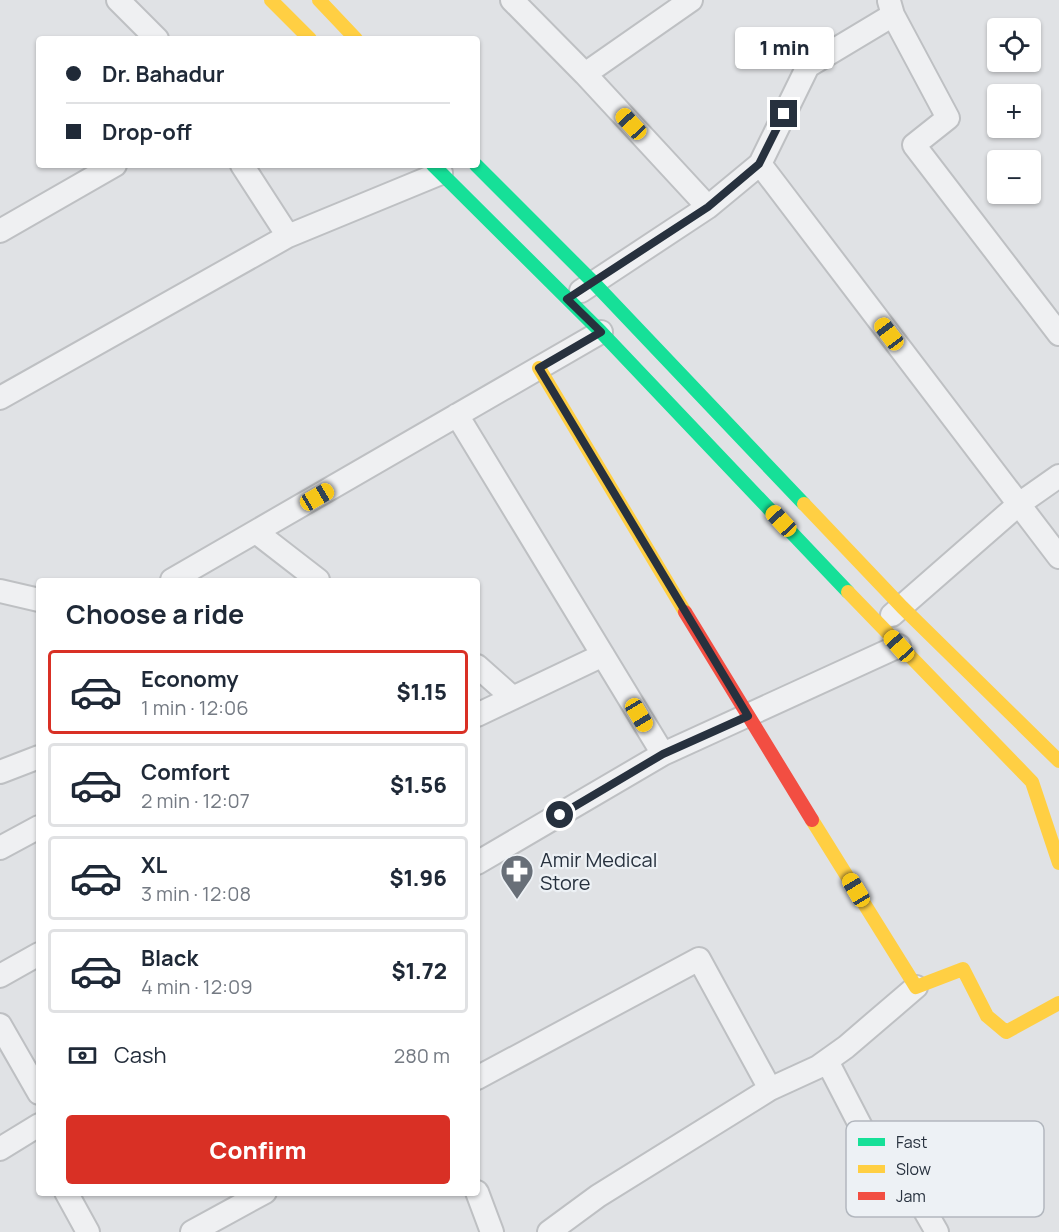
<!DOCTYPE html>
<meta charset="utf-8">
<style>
body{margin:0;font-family:Manrope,sans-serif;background:#f2f2f3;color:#1f2937;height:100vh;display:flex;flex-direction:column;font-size:22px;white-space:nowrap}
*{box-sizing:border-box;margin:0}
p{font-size:20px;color:#747a83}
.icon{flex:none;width:33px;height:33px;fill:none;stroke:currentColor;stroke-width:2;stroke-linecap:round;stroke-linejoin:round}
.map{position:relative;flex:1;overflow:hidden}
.details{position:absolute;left:36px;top:578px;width:444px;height:618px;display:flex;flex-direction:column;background:#fff;border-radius:6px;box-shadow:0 2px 4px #0004}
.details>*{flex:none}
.banner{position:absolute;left:36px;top:36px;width:444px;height:132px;border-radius:6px;box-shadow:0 2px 4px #0004;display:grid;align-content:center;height:132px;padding:0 30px;background:#fff}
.tools{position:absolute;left:987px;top:18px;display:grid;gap:12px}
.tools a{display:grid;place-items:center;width:54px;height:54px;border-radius:6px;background:#fff;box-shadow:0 2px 4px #0004;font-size:30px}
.end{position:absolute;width:27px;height:27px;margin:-14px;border:8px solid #27313e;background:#fff;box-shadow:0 0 0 3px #fff}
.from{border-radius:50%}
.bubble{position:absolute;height:42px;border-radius:6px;background:#fff;box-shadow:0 2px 4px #0004;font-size:20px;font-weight:800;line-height:42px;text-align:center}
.car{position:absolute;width:18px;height:36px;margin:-18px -9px;border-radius:8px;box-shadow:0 0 4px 2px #0007;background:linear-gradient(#f5c518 24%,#345 0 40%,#f5c518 0 76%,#345 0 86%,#f5c518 0)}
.banner b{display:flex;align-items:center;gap:21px;height:57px;font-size:22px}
.banner b+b{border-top:2px solid #e0e1e3}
.banner i{width:15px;height:15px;background:#1f2937}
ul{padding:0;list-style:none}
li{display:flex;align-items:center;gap:18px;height:84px;margin:0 12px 9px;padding:0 18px;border:3px solid #e0e1e3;border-radius:6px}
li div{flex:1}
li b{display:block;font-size:22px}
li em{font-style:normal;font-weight:800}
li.active{border-color:#d93025}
li>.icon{width:54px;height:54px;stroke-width:1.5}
h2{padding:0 30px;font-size:27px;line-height:72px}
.pay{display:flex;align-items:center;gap:15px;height:66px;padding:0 30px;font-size:22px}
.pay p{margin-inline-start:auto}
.action{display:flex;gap:12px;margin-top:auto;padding:12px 30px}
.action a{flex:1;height:69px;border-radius:6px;background:#d93025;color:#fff;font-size:24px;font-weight:800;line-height:69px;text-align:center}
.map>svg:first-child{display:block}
</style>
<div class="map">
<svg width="1059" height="1232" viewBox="0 0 1059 1232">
<rect width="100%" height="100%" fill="#e0e2e5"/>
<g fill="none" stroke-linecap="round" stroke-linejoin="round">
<defs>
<path id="street" d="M 118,0 L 157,39
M 512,0 L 585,74 L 691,0
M 889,1 L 893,15 L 948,118 L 914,145 L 1059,334
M 585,74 L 708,207
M 760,164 L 1059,557
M 242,165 L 288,236
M 0,231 L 115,165
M 581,291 L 708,207 L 760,164 L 808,66 L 893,15
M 0,398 L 288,236 L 441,173
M 457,415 L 663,754 L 477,863
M 256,532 L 318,580
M 172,580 L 601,332
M 0,591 L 39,600
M 892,615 L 1019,504 L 1059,476
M 477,666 L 513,698
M 477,715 L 603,655
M 663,754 L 899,646
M 0,772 L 39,757
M 0,848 L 39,827
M 0,976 L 39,954
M 0,1025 L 39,1093
M 827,1061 L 872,1148 L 905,1176 L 937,1232
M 477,1078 L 699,959 L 770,1089
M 0,1149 L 39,1125
M 66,1192 L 88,1232
M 477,1192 L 492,1232
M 192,1232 L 265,1192
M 549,1232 L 598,1196 L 770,1089 L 818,1067 L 846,1047 L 916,987"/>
</defs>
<use href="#street" stroke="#bec0c3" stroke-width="26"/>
<use href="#street" stroke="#eff0f2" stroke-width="22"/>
<path stroke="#16e098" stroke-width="14" d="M 433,165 L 601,332 L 848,592
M 476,165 L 594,283 L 804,504"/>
<path stroke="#ffcf43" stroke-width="14" d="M 271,0 L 310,39
M 319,0 L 356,39
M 539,368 L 685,612
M 804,504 L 902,607 L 1059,761
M 848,592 L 1032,782 L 1059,863
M 812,820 L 916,987 L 963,969 L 987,1016 L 1006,1032 L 1059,1003"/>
<path stroke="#f24e42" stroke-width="14" d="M 685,612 L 812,820"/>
</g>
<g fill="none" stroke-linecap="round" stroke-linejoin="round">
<path stroke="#27313e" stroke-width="8" d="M 560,815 L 663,754 L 748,716 L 539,368 L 601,332 L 567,299 L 708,207 L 759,164 L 784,114"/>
</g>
<defs>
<symbol id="pharmacy-pin" viewBox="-11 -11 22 30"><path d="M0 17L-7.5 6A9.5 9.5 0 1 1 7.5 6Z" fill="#686f78" stroke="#edf1f5"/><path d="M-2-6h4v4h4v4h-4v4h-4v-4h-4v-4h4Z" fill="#fff"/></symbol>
</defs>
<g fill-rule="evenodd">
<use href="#pharmacy-pin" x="498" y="852" width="38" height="52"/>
</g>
<g text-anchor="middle" stroke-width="4.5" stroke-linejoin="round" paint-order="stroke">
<g font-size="20" fill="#27313e" stroke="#edf1f5" text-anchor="start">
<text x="540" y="867">Amir Medical<tspan x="540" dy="23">Store</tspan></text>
</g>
</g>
<rect x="846" y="1121" width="198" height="96" rx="9" fill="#edf1f5" stroke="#b2b7be" stroke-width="1.5"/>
<rect x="858" y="1138" width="27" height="8" fill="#16e098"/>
<rect x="858" y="1165" width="27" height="8" fill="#ffcf43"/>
<rect x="858" y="1192" width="27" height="8" fill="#f24e42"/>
<g font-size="16" fill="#27313e">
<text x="896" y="1148">Fast</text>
<text x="896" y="1175">Slow</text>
<text x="896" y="1202">Jam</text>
</g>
</svg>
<div class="tools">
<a><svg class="icon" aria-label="locate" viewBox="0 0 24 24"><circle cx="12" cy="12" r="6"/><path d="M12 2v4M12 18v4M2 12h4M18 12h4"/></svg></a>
<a>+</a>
<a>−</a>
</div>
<i class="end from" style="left:560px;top:815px"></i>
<i class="end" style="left:784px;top:114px"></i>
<div class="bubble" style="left:735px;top:27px;width:99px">1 min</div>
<i class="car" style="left:631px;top:124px;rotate:317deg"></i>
<i class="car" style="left:889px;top:334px;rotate:323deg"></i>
<i class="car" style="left:317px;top:497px;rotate:60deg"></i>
<i class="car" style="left:781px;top:521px;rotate:317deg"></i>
<i class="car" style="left:899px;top:646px;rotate:318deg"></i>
<i class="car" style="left:639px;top:715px;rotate:149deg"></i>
<i class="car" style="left:856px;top:890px;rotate:329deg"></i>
<div class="banner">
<b><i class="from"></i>Dr. Bahadur</b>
<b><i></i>Drop-off</b>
</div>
<section class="details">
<h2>Choose a ride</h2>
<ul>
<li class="active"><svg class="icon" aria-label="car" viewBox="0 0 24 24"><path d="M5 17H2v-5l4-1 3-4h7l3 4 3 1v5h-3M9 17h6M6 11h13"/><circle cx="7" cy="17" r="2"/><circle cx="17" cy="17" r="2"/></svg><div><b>Economy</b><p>1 min · 12:06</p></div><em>$1.15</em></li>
<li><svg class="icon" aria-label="car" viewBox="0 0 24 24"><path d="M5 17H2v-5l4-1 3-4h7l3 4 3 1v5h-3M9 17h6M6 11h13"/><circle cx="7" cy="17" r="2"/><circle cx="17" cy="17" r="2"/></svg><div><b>Comfort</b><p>2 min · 12:07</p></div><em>$1.56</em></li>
<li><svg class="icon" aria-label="car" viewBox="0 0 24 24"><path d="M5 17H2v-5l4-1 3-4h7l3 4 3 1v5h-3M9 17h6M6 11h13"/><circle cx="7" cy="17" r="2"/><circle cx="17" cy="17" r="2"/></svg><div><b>XL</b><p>3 min · 12:08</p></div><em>$1.96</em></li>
<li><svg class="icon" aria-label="car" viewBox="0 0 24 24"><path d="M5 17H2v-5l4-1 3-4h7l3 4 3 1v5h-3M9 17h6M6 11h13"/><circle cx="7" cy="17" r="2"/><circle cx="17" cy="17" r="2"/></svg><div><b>Black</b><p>4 min · 12:09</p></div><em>$1.72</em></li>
</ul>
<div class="pay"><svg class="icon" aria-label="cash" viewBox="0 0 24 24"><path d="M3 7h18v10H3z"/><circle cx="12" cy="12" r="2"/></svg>Cash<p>280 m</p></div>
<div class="action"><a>Confirm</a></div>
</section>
</div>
